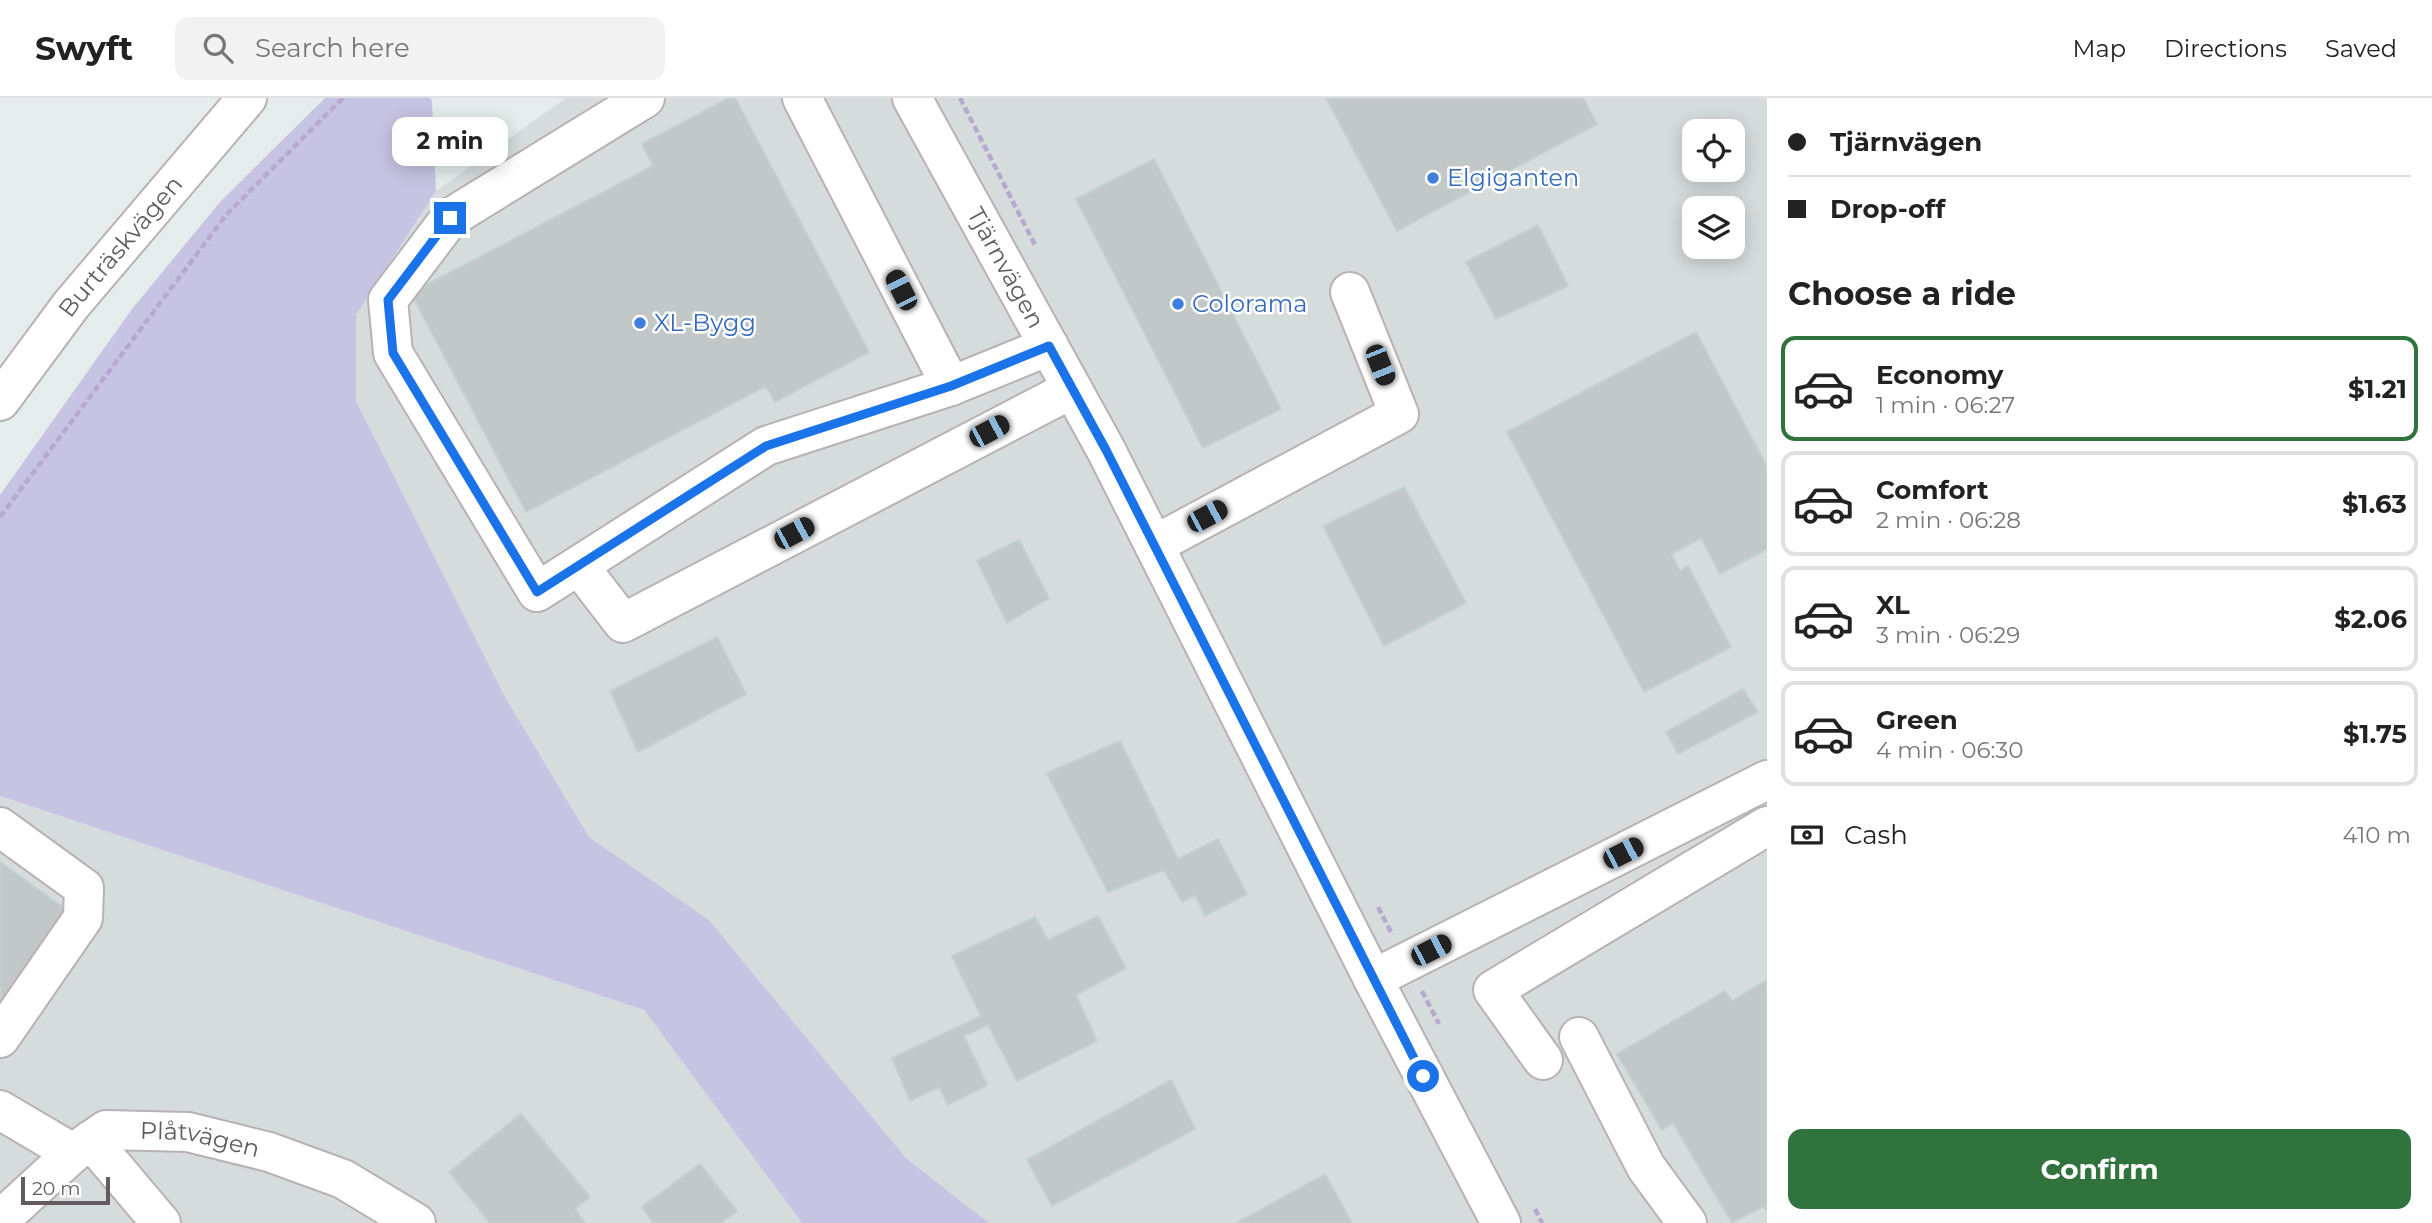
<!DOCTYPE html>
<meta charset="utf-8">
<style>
body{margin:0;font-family:Montserrat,sans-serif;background:#f2f2f2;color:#222;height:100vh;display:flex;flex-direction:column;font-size:26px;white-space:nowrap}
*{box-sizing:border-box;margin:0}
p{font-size:23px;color:#767676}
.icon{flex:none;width:38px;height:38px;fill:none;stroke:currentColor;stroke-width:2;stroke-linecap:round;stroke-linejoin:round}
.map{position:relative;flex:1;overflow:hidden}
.sheet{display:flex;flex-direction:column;background:#fff;width:665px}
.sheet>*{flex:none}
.banner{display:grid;align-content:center;height:154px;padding:0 21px;background:#fff}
.tools{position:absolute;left:1682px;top:21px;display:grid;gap:14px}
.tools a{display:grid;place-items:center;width:63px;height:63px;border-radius:14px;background:#fff;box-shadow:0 4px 18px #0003;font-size:35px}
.scale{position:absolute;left:21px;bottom:18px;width:89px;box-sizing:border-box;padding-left:7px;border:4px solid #635c5f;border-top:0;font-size:19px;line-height:24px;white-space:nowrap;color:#635c5f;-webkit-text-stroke:5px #fff;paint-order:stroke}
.end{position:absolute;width:32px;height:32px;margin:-16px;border:9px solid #1a73e8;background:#fff;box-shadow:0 0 0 4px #fff}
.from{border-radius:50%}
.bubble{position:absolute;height:49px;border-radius:14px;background:#fff;box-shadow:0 4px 18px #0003;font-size:23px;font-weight:700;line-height:49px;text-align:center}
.car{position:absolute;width:21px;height:42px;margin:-21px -10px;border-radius:9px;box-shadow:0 0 5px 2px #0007;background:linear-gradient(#222 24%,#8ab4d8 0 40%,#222 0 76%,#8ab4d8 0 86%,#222 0)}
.banner b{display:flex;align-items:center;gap:24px;height:66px;font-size:26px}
.banner b+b{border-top:2px solid #e0e0e0}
.banner i{width:18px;height:18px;background:#222}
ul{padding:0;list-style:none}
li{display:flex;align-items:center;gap:21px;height:105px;margin:0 14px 10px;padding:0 7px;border:4px solid #e0e0e0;border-radius:14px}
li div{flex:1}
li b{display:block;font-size:26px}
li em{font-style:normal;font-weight:700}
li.on{border-color:#31733c}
li>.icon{width:63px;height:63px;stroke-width:1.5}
h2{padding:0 21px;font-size:32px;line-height:84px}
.pay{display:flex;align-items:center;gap:18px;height:77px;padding:0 21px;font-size:26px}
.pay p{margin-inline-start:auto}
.action{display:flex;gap:14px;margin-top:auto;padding:14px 21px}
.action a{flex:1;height:80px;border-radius:14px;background:#31733c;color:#fff;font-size:28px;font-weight:700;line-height:80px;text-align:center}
header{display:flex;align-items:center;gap:42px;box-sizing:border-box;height:98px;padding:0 35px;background:#fff;border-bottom:2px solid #e0e0e0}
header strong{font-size:33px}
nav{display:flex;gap:38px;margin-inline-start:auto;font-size:24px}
.search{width:490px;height:63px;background:#f2f2f2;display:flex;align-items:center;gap:18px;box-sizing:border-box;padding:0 24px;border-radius:14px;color:#767676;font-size:26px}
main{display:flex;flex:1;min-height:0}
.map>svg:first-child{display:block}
</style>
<header>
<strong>Swyft</strong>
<div class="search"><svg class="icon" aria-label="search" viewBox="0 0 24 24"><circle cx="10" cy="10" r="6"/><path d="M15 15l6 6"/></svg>Search here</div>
<nav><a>Map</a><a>Directions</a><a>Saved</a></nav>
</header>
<main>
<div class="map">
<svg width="1767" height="1125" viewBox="0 0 1767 1125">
<rect width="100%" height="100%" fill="#e4edec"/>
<path fill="#d6dcdb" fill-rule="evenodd" d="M 566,0 L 1767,0 L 1767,1125 L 989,1125 L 906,1060 L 709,822 L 589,739 L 504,597 L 356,303 L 356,217 L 436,93 ZM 1694,33 L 1732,33 L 1732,72 L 1694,72 ZM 1694,110 L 1732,110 L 1732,149 L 1694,149 Z
M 0,698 L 644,912 L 802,1125 L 0,1125 Z"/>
<path fill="#c6c4e2" d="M 325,0 L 430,0 L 432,3 L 436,93 L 356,217 L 356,303 L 504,597 L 589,739 L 709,822 L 906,1060 L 989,1125 L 802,1125 L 644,912 L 0,698 L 0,397 L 132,211 L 220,104 Z"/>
<path fill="#c1c8c7" stroke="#c3d1ce" stroke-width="2" d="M 729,0 L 735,0 L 869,254 L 775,304 L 766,288 L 526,414 L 411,195 L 653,68 L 642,46 Z
M 1326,0 L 1583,0 L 1597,26 L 1397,133 Z
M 1154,61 L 1281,311 L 1203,350 L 1076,101 Z
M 1538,127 L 1568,188 L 1496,221 L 1466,164 Z
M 1696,234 L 1767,369 L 1767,451 L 1720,476 L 1701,440 L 1671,456 L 1680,473 L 1688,468 L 1731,549 L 1644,594 L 1507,334 Z
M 1404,389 L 1466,505 L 1384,548 L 1323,428 Z
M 1019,442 L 1049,500 L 1007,525 L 977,463 Z
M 717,539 L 746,596 L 638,654 L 610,593 Z
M 1743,591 L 1758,614 L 1678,656 L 1666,634 Z
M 1120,643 L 1178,761 L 1218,741 L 1247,796 L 1205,818 L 1195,797 L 1182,804 L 1164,772 L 1108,794 L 1047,675 Z
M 0,764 L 68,813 L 0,908 Z
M 1098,818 L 1126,870 L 1076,897 L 1097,943 L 1017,983 L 988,927 L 964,938 L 987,987 L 948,1007 L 939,989 L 910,1003 L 892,960 L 981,918 L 952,858 L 1035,819 L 1048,842 Z
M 1767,882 L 1767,1113 L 1764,1108 L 1732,1125 L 1673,1025 L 1662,1032 L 1617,956 L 1725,893 L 1732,903 Z
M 1171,982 L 1195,1031 L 1052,1108 L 1027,1062 Z
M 521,1016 L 590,1099 L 575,1111 L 585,1125 L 490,1125 L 449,1074 Z
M 700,1066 L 737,1113 L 721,1125 L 653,1125 L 642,1109 Z
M 1325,1076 L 1352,1125 L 1237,1125 Z"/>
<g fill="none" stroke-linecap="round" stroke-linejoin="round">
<defs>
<g id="minor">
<path d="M 645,0 L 450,120 L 388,202 L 393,255 L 537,494 L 766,348 L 951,288 L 1049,248"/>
<path d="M 802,0 L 951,288"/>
<path id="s1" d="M 912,0 L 1106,352 L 1373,881 L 1501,1125"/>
<path id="s2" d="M 0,303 L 71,207 L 247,0"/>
<path d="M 1154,447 L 1399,316 L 1350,194"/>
<path d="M 579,468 L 623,525 L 1072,291"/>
<path d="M 0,729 L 84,790 L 83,820 L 0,940"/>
<path d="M 1373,881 L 1767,682"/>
<path d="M 1579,939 L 1646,1069 L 1687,1125"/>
<path d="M 1543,962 L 1493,892 L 1767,728"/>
<path d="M 0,1012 L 73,1055"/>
<path d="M 91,1042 L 161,1125"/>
<path id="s3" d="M 0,1122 L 73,1055 L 106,1032 L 188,1034 L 269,1054 L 343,1081 L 416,1125"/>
</g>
</defs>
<use href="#minor" stroke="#b8b2b4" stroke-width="42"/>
<path stroke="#b7a8d2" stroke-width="4.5" stroke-dasharray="7 3.5" stroke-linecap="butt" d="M 960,0 L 1036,149
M 0,419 L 226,117 L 343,0
M 1378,809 L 1392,836
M 1422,893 L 1439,926
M 1535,1111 L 1542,1125"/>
<use href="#minor" stroke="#fff" stroke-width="38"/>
</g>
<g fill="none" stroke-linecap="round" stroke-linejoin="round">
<path stroke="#1a73e8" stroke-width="9" d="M 450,120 L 388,202 L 393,255 L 537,494 L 766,348 L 951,288 L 1049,248 L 1106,352 L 1423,978"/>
</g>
<g fill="#3f7fe0" stroke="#fff" stroke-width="2.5">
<circle cx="1433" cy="80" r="7"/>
<circle cx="1178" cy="206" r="7"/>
<circle cx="640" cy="225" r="7"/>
</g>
<g text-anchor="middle" stroke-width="5" stroke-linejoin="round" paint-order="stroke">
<g font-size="24" fill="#366cbe" stroke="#fff" text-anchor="start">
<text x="1447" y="88">Elgiganten</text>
<text x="1192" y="214">Colorama</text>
<text x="654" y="233">XL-Bygg</text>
</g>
<g font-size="24" fill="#635c5f" stroke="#fff">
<text dy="8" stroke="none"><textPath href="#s2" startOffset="196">Burträskvägen</textPath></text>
<text dy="8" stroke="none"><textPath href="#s1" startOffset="194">Tjärnvägen</textPath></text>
<text dy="8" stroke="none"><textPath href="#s3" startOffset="234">Plåtvägen</textPath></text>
</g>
</g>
</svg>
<div class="tools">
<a><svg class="icon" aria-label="locate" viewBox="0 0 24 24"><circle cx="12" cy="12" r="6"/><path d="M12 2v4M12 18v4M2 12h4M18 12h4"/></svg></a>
<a><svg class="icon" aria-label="layers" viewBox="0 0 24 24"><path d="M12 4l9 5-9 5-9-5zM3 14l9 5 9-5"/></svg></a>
</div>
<div class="scale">20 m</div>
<i class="end from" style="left:1423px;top:978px"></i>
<i class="end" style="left:450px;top:120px"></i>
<div class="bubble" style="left:392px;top:19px;width:116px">2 min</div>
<i class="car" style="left:901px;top:192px;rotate:333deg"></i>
<i class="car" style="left:1380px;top:267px;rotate:158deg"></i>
<i class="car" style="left:989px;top:333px;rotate:62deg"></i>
<i class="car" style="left:1207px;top:418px;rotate:62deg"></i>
<i class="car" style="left:794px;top:435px;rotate:62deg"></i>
<i class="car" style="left:1623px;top:755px;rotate:63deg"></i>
<i class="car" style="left:1431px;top:852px;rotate:63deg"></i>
</div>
<section class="sheet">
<div class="banner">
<b><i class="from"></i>Tjärnvägen</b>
<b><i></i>Drop-off</b>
</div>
<h2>Choose a ride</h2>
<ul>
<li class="on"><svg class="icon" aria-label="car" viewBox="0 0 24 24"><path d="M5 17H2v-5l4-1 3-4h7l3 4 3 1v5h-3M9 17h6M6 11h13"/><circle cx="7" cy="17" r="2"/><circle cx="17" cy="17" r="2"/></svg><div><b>Economy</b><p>1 min · 06:27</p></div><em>$1.21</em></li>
<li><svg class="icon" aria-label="car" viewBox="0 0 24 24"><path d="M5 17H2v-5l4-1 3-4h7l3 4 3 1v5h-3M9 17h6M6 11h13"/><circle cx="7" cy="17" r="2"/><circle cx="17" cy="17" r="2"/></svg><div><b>Comfort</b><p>2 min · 06:28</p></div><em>$1.63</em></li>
<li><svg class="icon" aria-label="car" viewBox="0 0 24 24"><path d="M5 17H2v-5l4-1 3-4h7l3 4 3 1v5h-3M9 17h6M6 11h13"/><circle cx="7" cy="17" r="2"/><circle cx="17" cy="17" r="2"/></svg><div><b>XL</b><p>3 min · 06:29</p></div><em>$2.06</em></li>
<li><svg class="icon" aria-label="car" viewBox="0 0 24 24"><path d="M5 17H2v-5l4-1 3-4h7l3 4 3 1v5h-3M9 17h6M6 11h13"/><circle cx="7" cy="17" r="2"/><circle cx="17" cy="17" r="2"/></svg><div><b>Green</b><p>4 min · 06:30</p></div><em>$1.75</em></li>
</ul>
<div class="pay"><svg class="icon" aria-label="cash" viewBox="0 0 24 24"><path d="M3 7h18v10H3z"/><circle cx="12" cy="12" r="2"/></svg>Cash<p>410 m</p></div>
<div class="action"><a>Confirm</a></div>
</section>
</main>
